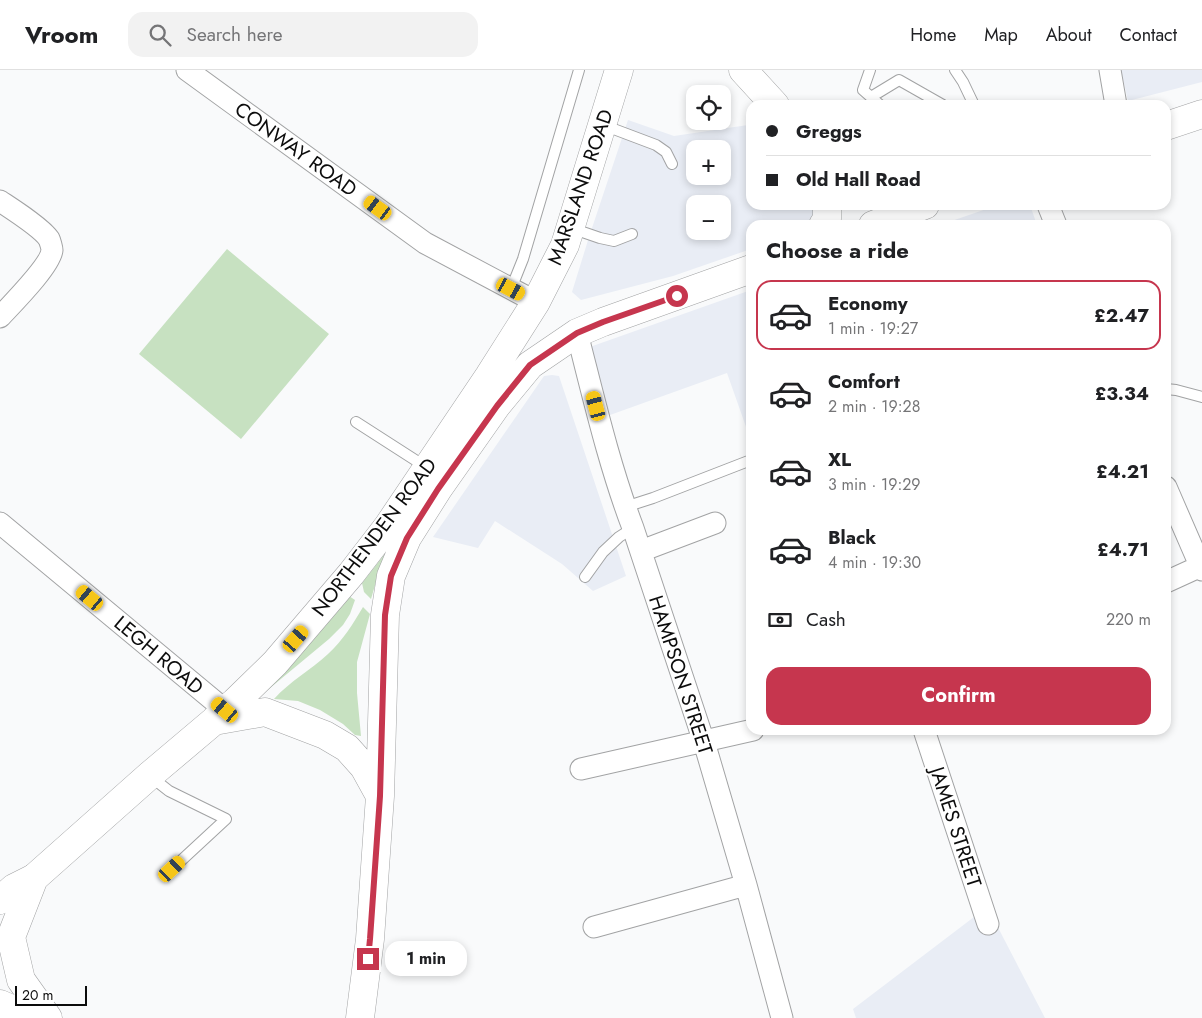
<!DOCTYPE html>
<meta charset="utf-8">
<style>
body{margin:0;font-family:Jost,sans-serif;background:#f2f2f2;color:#202124;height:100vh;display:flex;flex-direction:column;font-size:19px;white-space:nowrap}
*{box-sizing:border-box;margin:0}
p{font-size:16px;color:#757577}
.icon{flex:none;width:28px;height:28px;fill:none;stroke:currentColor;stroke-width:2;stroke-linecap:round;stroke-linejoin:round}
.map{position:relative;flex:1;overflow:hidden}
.side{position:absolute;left:746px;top:150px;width:425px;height:515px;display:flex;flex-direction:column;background:#fff;border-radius:15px;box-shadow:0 2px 8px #0003}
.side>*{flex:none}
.guide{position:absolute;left:746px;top:30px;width:425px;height:110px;border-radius:15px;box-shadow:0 2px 8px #0003;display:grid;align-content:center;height:110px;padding:0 20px;background:#fff}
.fabs{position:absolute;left:686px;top:15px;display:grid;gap:10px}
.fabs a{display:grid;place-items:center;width:45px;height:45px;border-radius:10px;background:#fff;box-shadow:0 2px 8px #0003;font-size:25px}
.scale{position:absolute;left:15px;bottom:12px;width:72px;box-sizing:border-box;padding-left:5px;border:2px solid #0c0c0c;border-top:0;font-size:14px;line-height:18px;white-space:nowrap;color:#0c0c0c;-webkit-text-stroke:4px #fff;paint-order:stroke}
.end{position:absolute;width:22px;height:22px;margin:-11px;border:6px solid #c6364e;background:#fff;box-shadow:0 0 0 2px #fff}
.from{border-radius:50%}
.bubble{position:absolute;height:35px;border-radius:15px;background:#fff;box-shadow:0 2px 8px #0003;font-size:16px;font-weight:700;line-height:35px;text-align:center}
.car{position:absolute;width:15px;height:30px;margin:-15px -8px;border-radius:6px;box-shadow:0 0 4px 1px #0007;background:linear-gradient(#f5c518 24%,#345 0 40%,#f5c518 0 76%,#345 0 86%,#f5c518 0)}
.guide b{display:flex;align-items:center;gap:18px;height:48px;font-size:19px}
.guide b+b{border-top:1px solid #e0e0e0}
.guide i{width:12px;height:12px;background:#202124}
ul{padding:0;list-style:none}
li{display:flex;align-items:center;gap:15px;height:70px;margin:0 10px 8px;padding:0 10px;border:2px solid transparent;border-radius:15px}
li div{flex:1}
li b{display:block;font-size:19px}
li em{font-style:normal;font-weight:700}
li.on{border-color:#c6364e}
li>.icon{width:45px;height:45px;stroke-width:1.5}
h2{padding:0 20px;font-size:22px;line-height:60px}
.pay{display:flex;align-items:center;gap:12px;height:55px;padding:0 20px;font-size:19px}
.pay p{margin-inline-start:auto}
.primary-button{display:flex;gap:10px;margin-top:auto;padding:10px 20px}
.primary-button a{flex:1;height:58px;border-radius:15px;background:#c6364e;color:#fff;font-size:20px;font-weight:700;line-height:58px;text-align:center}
header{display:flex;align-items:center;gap:30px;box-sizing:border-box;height:70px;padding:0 25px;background:#fff;border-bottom:1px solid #e0e0e0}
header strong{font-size:24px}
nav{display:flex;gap:28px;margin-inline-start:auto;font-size:18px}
.search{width:350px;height:45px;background:#f2f2f2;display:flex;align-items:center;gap:12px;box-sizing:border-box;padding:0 18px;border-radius:15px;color:#757577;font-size:19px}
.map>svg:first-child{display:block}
</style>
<header>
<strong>Vroom</strong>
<div class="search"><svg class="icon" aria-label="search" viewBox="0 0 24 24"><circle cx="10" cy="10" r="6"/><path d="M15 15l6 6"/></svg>Search here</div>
<nav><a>Home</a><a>Map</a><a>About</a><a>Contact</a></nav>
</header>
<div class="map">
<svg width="1202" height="948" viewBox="0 0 1202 948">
<rect width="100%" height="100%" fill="#f9fafb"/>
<path fill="#e9edf5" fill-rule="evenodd" d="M 1121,0 L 1202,0 L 1202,12 L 1128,31 Z
M 628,50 L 674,66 L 748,55 L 751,59 L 751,135 L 814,135 L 816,146 L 813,155 L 751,155 L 751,179 L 673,206 L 581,230 L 572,222 L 589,167 ZM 695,79 L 722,79 L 722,106 L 695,106 ZM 695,134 L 722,134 L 722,161 L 695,161 Z
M 998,135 L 1030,135 L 1037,155 L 940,155 Z
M 751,220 L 751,371 L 727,303 L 610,345 L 587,278 Z
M 552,305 L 559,306 L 626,506 L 593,521 L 562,494 L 495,451 L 478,478 L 433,467 L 544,306 Z
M 991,844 L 1045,948 L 856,948 L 853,939 L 974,847 Z"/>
<path fill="#c7e1c1" d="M 227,179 L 329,264 L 241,369 L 139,284 Z
M 391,476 L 378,505 L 371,529 L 364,522 L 362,513 Z
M 349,526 L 355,530 L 350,544 L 343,555 L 329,569 L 264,623 Z
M 363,537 L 370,544 L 357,592 L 357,623 L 361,666 L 355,665 L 343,654 L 320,640 L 298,631 L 274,629 C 290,611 311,600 328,584 C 343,570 353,554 363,537 Z"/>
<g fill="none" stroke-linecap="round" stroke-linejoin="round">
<defs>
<path id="lane" d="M 870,0 L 863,20 L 880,35
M 955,0 L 963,12 L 974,35
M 871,27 L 899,10 L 943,35
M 603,55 L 656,75 L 666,82 L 672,94
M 571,158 L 600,168 L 614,171 L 632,164
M 511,219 L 523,189 L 579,0
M 1166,319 L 1176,320 L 1202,327
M 356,352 L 426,397
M 625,437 L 653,428 L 751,390
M 585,507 L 603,482 L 619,467 L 633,458
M 150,706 L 169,721 L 226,749 L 172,799"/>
<path id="street" d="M 187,0 L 425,173 L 536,232
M 1110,0 L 1116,35
M 0,131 C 12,139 42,158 49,169 C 50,171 52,178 52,180 C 51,195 11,235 0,247
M 1048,135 L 1056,155
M 577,263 C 594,329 609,395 633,458 L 704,672 L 746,815 L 782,948
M 1166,417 L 1202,500
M 0,453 L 225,640
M 641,481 L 715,453
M 1166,512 L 1201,496
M 924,660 L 988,854
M 581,699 L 753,660
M 594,857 L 746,815"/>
<path id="secondary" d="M 1166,56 L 1202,44
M 873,155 L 925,135
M 0,830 L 14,818 L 34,808
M 0,934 L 33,948"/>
<path id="primary" d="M 743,0 L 775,35
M 823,155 L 827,149 L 827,135
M 214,651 L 265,642 L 325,665 L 347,678 L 364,697 L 380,726
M 48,948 L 21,910 L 11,867 L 34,808 L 150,705 L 214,651 L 225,640 L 235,632 L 275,593 L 351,504 L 388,456 L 489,306 L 536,232 L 565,175 L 619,0
M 360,948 L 370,869 L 380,726 L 385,545 L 391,506 L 407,468 L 438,419 L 497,335 L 530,295 L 577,263 L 603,252 L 751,199"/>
</defs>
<use href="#lane" stroke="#a2a3a4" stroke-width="12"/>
<use href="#street" stroke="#a2a3a4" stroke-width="23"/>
<use href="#secondary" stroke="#a2a3a4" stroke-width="29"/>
<use href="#primary" stroke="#a2a3a4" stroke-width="29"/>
<use href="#lane" stroke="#fff" stroke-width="10"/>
<use href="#street" stroke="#fff" stroke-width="21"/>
<use href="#secondary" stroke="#fff" stroke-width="28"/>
<use href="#primary" stroke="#fff" stroke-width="28"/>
</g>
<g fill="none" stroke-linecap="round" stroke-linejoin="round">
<path stroke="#c6364e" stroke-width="6" d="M 368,889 L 370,869 L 380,726 L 385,545 L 391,506 L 407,468 L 438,419 L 497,336 L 530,295 L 577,263 L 603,252 L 677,226"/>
</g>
<g text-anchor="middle" stroke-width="4" stroke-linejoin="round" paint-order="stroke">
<g font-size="20" fill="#0c0c0c" stroke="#fff">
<text transform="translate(296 79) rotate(36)" y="7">CONWAY ROAD</text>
<text transform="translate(580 117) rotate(-71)" y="7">MARSLAND ROAD</text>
<text transform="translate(374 467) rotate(-53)" y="7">NORTHENDEN ROAD</text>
<text transform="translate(159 585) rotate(40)" y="7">LEGH ROAD</text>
<text transform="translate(681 605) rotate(72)" y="7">HAMPSON STREET</text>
<text transform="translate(956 757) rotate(72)" y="7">JAMES STREET</text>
</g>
</g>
</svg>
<div class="fabs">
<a><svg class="icon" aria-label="locate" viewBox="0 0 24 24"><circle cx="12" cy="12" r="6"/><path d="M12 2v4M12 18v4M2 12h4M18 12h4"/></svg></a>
<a>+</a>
<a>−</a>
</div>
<div class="scale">20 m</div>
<i class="end from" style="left:677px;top:226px"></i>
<i class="end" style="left:368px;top:889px"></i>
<div class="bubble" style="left:385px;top:871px;width:82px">1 min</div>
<i class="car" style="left:378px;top:138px;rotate:306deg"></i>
<i class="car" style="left:511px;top:219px;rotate:118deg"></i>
<i class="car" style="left:596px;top:336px;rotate:345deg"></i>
<i class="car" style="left:90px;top:528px;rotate:310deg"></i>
<i class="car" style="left:296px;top:569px;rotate:41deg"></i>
<i class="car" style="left:225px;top:640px;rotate:310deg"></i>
<i class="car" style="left:172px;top:799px;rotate:47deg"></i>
<div class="guide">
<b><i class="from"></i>Greggs</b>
<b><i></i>Old Hall Road</b>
</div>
<section class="side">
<h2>Choose a ride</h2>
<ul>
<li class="on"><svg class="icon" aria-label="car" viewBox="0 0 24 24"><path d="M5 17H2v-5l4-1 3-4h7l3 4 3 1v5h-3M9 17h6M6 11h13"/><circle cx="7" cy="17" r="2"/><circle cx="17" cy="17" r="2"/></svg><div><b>Economy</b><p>1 min · 19:27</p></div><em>£2.47</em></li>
<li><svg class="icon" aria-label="car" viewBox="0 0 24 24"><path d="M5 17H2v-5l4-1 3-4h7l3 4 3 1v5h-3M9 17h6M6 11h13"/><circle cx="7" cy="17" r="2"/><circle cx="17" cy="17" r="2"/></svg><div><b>Comfort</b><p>2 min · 19:28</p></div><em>£3.34</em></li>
<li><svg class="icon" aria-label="car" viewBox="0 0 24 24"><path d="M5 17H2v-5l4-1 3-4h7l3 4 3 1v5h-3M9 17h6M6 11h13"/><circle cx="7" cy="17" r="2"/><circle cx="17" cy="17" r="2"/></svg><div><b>XL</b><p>3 min · 19:29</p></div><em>£4.21</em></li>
<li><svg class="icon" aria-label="car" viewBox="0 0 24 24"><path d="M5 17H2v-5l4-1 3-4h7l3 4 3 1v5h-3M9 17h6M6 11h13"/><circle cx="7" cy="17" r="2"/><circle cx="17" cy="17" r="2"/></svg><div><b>Black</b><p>4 min · 19:30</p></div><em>£4.71</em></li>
</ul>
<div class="pay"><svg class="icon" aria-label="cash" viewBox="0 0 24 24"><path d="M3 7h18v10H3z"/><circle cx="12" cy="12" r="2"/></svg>Cash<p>220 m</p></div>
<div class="primary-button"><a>Confirm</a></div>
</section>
</div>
